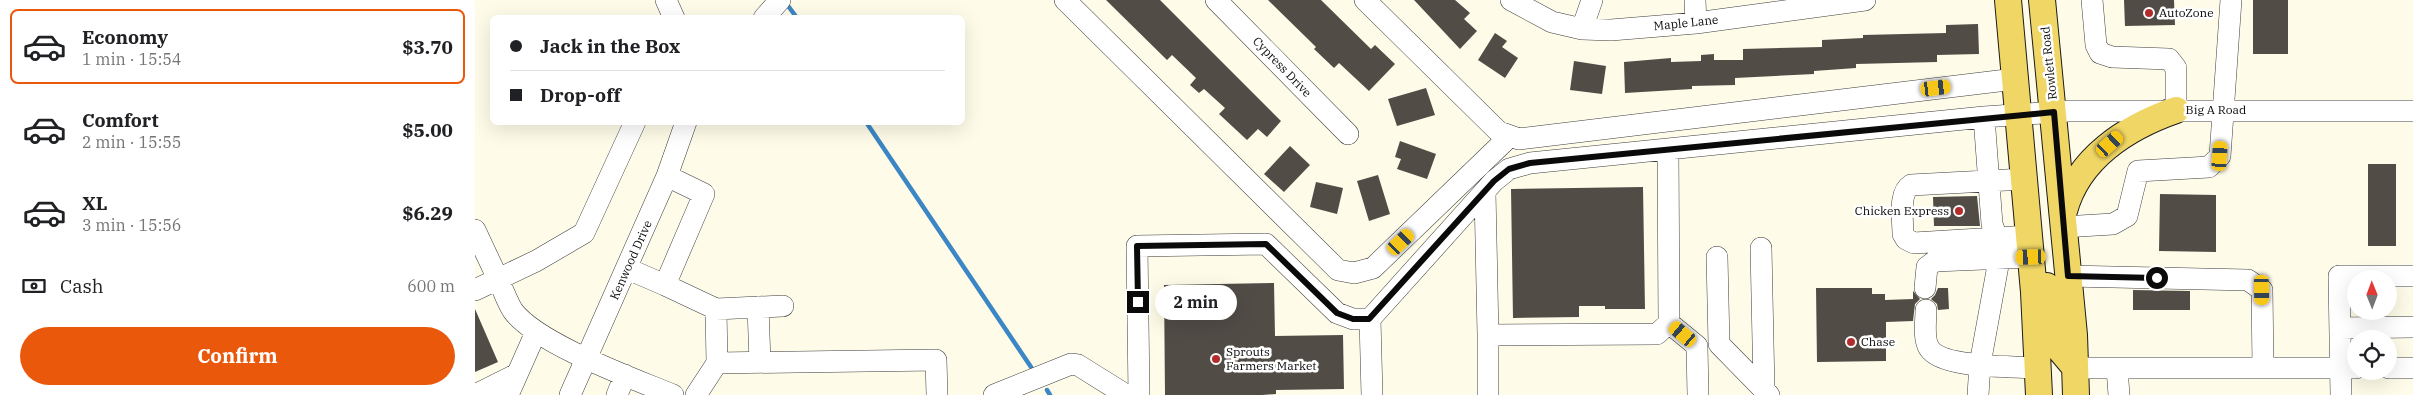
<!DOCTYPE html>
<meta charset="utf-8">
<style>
body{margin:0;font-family:"IBM Plex Serif",serif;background:#f2f2f2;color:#202124;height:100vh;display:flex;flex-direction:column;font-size:19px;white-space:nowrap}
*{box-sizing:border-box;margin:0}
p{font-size:16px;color:#757577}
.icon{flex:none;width:28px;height:28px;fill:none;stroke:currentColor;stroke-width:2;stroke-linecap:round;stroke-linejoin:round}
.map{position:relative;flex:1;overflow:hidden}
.sheet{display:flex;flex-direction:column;background:#fff;width:475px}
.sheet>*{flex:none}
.hud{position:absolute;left:15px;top:15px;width:475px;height:110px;border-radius:8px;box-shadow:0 5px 20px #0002;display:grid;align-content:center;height:110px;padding:0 20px;background:#fff}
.needle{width:32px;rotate:359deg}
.controls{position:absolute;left:1872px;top:270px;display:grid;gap:10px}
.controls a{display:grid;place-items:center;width:50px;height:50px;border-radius:50%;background:#fff;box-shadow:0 5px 20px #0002;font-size:25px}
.end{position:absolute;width:22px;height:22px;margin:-11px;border:6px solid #0a0a0a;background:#fff;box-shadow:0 0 0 2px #fff}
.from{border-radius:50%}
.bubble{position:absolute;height:35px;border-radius:18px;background:#fff;box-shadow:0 5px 20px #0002;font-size:16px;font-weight:700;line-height:35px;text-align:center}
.car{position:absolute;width:15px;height:30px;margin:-15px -8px;border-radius:6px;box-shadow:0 0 4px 1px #0007;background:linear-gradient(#f5c518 24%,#345 0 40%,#f5c518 0 76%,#345 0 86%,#f5c518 0)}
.hud b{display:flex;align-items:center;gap:18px;height:48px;font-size:19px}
.hud b+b{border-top:1px solid #e0e0e0}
.hud i{width:12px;height:12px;background:#202124}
ul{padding:9px 0 0;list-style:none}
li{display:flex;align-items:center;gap:15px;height:75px;margin:0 10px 8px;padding:0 10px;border:2px solid transparent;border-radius:8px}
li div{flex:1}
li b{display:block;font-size:19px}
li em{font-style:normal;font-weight:700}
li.active{border-color:#ea580c}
li>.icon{width:45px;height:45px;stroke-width:1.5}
.pay{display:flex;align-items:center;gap:12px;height:55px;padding:0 20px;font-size:19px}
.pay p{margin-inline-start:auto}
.button{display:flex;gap:10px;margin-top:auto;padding:10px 20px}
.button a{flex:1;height:58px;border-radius:30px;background:#ea580c;color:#fff;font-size:20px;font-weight:700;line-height:58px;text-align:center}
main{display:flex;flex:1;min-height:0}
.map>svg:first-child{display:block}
</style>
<main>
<section class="sheet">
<ul>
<li class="active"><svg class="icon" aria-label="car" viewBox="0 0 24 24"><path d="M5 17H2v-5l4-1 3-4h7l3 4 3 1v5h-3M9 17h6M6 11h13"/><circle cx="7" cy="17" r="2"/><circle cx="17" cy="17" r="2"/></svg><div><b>Economy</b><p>1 min · 15:54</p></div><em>$3.70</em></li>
<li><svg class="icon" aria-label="car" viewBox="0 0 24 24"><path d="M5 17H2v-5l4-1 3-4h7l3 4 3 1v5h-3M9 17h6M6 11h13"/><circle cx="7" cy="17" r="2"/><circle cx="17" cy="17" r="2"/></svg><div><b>Comfort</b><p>2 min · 15:55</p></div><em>$5.00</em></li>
<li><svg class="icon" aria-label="car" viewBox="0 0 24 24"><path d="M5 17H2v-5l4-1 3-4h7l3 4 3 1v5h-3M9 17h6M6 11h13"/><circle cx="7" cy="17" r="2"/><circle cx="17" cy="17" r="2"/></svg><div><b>XL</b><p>3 min · 15:56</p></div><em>$6.29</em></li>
</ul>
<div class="pay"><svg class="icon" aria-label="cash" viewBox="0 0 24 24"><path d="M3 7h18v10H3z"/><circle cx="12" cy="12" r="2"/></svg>Cash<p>600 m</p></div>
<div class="button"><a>Confirm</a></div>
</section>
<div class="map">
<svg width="1938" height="395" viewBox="0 0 1938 395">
<rect width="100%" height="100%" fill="#fefbe8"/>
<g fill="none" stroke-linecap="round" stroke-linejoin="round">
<path stroke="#3b86c4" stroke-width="4.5" d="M 311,3 L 322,18
M 391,122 L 556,367
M 572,390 L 575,395"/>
</g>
<path fill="#524c47" d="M 631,0 L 685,0 L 806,121 L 792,137 L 783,129 L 772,140 L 744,114 L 750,108 L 729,89 L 724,93 L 715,85 L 721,78 L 697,55 L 692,60 Z
M 793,0 L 846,0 L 896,49 L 900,45 L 920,64 L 894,91 L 864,63 L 859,68 L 839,49 L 841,47 Z
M 939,0 L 980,0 L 995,13 L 989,19 L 1002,31 L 985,49 Z
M 1649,0 L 1699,0 L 1700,25 L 1650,26 Z
M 1778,0 L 1813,0 L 1813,54 L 1778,54 Z
M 1503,24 L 1504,54 L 1462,55 L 1462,62 L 1381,64 L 1381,68 L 1339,71 L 1339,74 L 1260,78 L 1260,85 L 1217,86 L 1217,89 L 1150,93 L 1149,62 L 1196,58 L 1196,62 L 1226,61 L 1226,55 L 1239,54 L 1239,60 L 1268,60 L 1268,49 L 1347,47 L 1347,40 L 1388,38 L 1388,35 L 1471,33 L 1471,25 Z
M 1020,33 L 1032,41 L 1027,47 L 1043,58 L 1030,78 L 1003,60 Z
M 1099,61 L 1131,66 L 1127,94 L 1095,90 Z
M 951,88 L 960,115 L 922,126 L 913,99 Z
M 925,141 L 961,154 L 952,179 L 922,169 L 926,159 L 920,157 Z
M 815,146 L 835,165 L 809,192 L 789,174 Z
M 1893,164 L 1921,164 L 1921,246 L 1893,246 Z
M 903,175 L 915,214 L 894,221 L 882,181 Z
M 841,182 L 868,188 L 862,214 L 835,207 Z
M 1168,187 L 1170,309 L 1130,309 L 1130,306 L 1104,306 L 1104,317 L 1038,318 L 1036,189 Z
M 1685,194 L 1741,195 L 1741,252 L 1684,251 Z
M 1502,196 L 1505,226 L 1459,226 L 1458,197 Z
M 799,283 L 800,336 L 868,335 L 869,389 L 801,390 L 801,394 L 787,395 L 690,395 L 689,285 Z
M 1341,288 L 1397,288 L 1397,294 L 1410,294 L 1410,300 L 1438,299 L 1438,291 L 1445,299 L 1440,304 L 1438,321 L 1411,322 L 1411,361 L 1342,362 Z
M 1463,288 L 1473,288 L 1474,309 L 1463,310 L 1462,304 L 1456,299 L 1460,295 Z
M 1658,290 L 1715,291 L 1715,310 L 1658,310 Z
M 0,309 L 23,362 L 0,372 Z"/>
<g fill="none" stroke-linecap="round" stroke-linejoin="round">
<defs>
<path id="minor" d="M 191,0 L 199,18
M 590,0 L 863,270 L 879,273 L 898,268 L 1035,136
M 741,0 L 873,134
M 890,0 L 1024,132 L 1044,139 L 1540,79
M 1036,0 L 1077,22 L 1107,29 L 1136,30 L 1221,23 L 1390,0
M 1220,0 L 1221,23
M 1617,0 L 1621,45 L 1625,53 L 1637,57 L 1694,59 L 1701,68 L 1701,110
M 289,18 L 305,0
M 1107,29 L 1117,0
M 1550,179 L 1436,185 C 1423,193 1428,220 1428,234 L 1431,239 L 1439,243 L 1554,236
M 1010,192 L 1013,335 L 1182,334 L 1194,323 L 1193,149
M 1588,227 L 1638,224 L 1652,216 L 1663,171 L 1734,167 L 1745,156 L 1756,0
M 0,230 L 23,279 L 61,261 L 109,233 L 160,122
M 1286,248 L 1289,389
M 1242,257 L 1244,344 L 1294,395
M 153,269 L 190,285 L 229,194 L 192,176
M 1593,276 L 1773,280 L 1787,290 L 1788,368
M 190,285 L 241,309 L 242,363 L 221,395
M 1450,288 L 1452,267 L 1460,261 L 1556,257
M 0,290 L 23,279 C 28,289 32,302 38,311 C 63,344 157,378 198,395
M 283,307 L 285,362
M 241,309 L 308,306
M 1451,310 C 1451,321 1448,338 1454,348 C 1467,369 1540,366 1563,368
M 895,319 L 1019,181 L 1034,169 L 1055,163 L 1509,117
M 1194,323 L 1222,346 L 1223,395
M 1865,328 L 1938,327
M 1013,335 L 1013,395
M 242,363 L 461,360 L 462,395
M 1600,368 L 1881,368
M 1642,368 L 1644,395
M 1914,368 L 1938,368
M 0,395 L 42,374
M 33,395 L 61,332
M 95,395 L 192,176 L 211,122
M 142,395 L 150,375
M 519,395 L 596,364 L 603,365 L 651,395
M 664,395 L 662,246 L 791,244 L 862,313 L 878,319 L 895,319 L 897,395
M 1503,395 L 1505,364 L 1526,249 L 1517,224 L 1509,117 L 1594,111 L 1938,111
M 1866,395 L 1864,276 L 1938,276"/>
<path id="major" d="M 1533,0 L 1559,292 L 1564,395
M 1567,0 L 1599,335 L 1601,395
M 1589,211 C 1603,158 1652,127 1701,110
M 1572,286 L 1575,292 L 1582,346 L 1598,365"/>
</defs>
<use href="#minor" stroke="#3d3d3d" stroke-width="22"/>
<use href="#major" stroke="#1b1b1b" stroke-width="28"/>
<use href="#minor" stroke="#fff" stroke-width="21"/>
<use href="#major" stroke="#f0d665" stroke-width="26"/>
</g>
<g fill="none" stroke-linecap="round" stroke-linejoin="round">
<path stroke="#0a0a0a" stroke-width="6" d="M 663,302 L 662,246 L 791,244 L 862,313 L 878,319 L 894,319 L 1019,181 L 1034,169 L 1055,163 L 1579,112 L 1593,276 L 1682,278"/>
</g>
<g fill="#b02d2b" stroke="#fff" stroke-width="2">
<circle cx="1674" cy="13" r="5"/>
<circle cx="1484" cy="211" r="5"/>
<circle cx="1376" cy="342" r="5"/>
<circle cx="741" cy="359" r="5"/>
</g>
<g text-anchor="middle" stroke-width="5" stroke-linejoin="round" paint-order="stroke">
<g font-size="12" fill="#0a0a0a" stroke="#fff" text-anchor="start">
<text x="1684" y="17">AutoZone</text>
<text x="1474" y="215" text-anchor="end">Chicken Express</text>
<text x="1386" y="346">Chase</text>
<text x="751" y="356">Sprouts<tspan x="751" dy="14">Farmers Market</tspan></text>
</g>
<g font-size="12" fill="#0a0a0a" stroke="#fff">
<text transform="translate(1211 23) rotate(-6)" y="4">Maple Lane</text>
<text transform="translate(1574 63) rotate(-96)" y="4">Rowlett Road</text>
<text transform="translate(807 67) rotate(46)" y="4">Cypress Drive</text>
<text x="1741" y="114">Big A Road</text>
<text transform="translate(156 260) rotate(-66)" y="4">Kenwood Drive</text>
</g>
</g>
</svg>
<div class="controls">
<a><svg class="needle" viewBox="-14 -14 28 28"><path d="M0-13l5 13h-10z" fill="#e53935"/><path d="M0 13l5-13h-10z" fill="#757577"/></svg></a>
<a><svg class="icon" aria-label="locate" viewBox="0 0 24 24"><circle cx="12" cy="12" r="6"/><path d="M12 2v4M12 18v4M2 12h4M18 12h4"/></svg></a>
</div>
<i class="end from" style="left:1682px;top:278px"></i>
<i class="end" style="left:663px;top:302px"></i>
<div class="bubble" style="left:680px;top:285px;width:82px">2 min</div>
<i class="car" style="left:1461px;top:88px;rotate:83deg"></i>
<i class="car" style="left:1635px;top:144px;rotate:48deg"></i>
<i class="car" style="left:1745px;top:156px;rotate:4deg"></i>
<i class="car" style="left:926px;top:242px;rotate:46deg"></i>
<i class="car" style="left:1556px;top:257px;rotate:268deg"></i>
<i class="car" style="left:1787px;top:290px;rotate:179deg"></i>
<i class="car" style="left:1208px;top:334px;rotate:310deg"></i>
<div class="hud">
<b><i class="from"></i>Jack in the Box</b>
<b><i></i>Drop-off</b>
</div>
</div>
</main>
